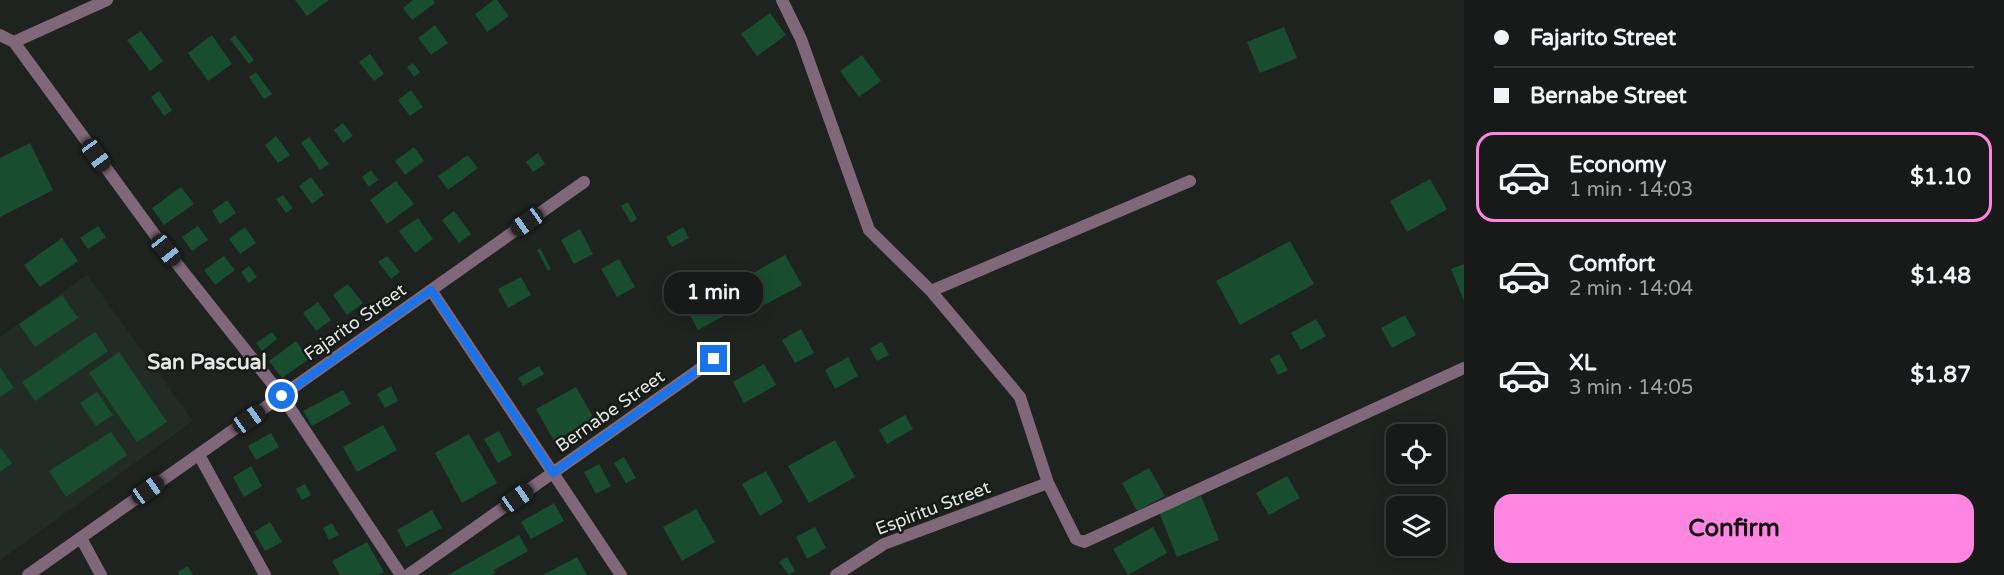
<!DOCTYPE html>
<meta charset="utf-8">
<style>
body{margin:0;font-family:"Varela Round",sans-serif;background:#202321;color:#f1f3f6;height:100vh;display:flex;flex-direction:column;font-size:22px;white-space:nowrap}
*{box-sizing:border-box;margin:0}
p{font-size:20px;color:#9ea1a2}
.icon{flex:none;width:33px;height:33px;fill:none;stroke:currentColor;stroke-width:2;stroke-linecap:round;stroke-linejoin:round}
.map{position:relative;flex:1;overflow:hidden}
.panel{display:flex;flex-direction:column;background:#171a18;width:540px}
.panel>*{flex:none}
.guide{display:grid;align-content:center;height:132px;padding:0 30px;background:#171a18}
.fabs{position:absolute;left:1386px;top:424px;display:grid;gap:12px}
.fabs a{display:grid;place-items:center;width:60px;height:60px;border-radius:12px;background:#171a18;box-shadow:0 3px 15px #0003,0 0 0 2px #363837;font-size:30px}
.end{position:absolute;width:27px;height:27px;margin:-14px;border:8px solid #1a73e8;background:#fff;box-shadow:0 0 0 3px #fff}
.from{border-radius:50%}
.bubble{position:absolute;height:42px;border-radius:18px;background:#171a18;box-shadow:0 3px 15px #0003,0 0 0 2px #363837;font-size:20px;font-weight:700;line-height:42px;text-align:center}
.car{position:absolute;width:18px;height:36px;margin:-18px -9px;border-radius:8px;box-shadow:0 0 4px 2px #0007;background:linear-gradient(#222 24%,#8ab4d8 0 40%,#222 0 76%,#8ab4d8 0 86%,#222 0)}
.guide b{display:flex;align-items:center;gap:21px;height:57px;font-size:22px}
.guide b+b{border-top:2px solid #363837}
.guide i{width:15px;height:15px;background:#f1f3f6}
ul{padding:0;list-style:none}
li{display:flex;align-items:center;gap:18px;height:90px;margin:0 12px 9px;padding:0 18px;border:3px solid transparent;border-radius:18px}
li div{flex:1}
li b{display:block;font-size:22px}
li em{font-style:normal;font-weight:700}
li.selected{border-color:#fe86e1}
li>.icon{width:54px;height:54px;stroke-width:1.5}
.button{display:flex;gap:12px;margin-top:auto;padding:12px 30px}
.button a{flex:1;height:69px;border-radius:18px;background:#fe86e1;color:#111;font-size:24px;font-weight:700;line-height:69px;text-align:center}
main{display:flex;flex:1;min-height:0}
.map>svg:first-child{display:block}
</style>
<main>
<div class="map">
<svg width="1464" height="575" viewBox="0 0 1464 575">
<rect width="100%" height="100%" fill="#1f2320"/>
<path fill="#222c25" d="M 87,275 L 193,421 L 0,560 L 0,337 Z"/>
<path fill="#184d30" d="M 295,0 L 329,0 L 307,16 Z
M 413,0 L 433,0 L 435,3 L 412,20 L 403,8 Z
M 494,0 L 497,0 L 509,16 L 487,32 L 475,14 Z
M 770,13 L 786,35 L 757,56 L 741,34 Z
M 435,25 L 448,43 L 431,55 L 418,38 Z
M 1284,27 L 1297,58 L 1260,73 L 1247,42 Z
M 141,31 L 163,61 L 150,71 L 127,40 Z
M 212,35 L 232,64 L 208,81 L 188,53 Z
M 235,35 L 254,60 L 249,64 L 230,39 Z
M 370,54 L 384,74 L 374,81 L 359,62 Z
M 862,55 L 881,81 L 859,97 L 840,71 Z
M 413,63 L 420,72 L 414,77 L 407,67 Z
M 256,72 L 272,94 L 264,99 L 249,77 Z
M 411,90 L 423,107 L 410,116 L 398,100 Z
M 159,91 L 172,110 L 164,116 L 151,97 Z
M 343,123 L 353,136 L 343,143 L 334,130 Z
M 276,136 L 290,155 L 278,163 L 265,145 Z
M 309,137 L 329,164 L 320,170 L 301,143 Z
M 30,143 L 53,190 L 0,217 L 0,158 Z
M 414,147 L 424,161 L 405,175 L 395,161 Z
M 538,153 L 545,164 L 533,172 L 526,162 Z
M 468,155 L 478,168 L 448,190 L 438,176 Z
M 371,170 L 378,180 L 369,187 L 362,177 Z
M 311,177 L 324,195 L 312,204 L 299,186 Z
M 1430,179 L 1447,209 L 1407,232 L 1390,201 Z
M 396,181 L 414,204 L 387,224 L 370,200 Z
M 181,187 L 194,204 L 164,225 L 152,208 Z
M 283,195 L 293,208 L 286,213 L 276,199 Z
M 227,200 L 236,213 L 220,224 L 212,211 Z
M 628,202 L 637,219 L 631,223 L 621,206 Z
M 454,211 L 471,234 L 459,243 L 442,220 Z
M 418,218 L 433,239 L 415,253 L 399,231 Z
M 98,226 L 106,237 L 88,249 L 80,238 Z
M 198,226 L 208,240 L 192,251 L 182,237 Z
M 245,227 L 256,243 L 240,254 L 229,239 Z
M 683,227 L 689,238 L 672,247 L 666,237 Z
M 580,229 L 593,254 L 574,264 L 561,240 Z
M 62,238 L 78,261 L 40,287 L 24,265 Z
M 1290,241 L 1314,284 L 1240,325 L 1216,281 Z
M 540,248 L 551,269 L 548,271 L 537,250 Z
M 785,255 L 802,285 L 764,305 L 748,276 Z
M 224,256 L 235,270 L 215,285 L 204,270 Z
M 387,256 L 400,272 L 391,279 L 378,262 Z
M 619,259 L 635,287 L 617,297 L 601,269 Z
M 1464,264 L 1464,301 L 1451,269 Z
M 249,266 L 257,277 L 249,283 L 241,272 Z
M 521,277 L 531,295 L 508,308 L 498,289 Z
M 348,284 L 363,303 L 347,315 L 333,295 Z
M 62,295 L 78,318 L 35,347 L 19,324 Z
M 717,295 L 727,314 L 698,330 L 688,311 Z
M 318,302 L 331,320 L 316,331 L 303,313 Z
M 1405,315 L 1416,335 L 1392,348 L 1381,328 Z
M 1316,319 L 1326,336 L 1301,350 L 1291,333 Z
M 801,329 L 814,353 L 795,363 L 782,340 Z
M 95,332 L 108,351 L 35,401 L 22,382 Z
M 272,332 L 277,339 L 262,351 L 256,343 Z
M 296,341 L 309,359 L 282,378 L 269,361 Z
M 882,342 L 889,355 L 877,361 L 870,348 Z
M 119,352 L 167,422 L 137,442 L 89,373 Z
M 1279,354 L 1288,370 L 1278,375 L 1270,359 Z
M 848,357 L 858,376 L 835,389 L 825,370 Z
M 764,364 L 776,385 L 744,403 L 733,382 Z
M 539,366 L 544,374 L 523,386 L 518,378 Z
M 0,367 L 14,388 L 0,397 Z
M 391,386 L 398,401 L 385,408 L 377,394 Z
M 576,387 L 594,419 L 554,441 L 536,409 Z
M 343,390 L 351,404 L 312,426 L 303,411 Z
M 97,392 L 113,415 L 96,426 L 80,403 Z
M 905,415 L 913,429 L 887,444 L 879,430 Z
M 383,425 L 397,450 L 357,472 L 343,447 Z
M 499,431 L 512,455 L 498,463 L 484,439 Z
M 111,432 L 127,455 L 66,497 L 49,471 Z
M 271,433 L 279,447 L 256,460 L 248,446 Z
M 469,434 L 497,483 L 462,503 L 435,453 Z
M 835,440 L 855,477 L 809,503 L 788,466 Z
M 0,447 L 12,463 L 0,472 Z
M 624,457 L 636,478 L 626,483 L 614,463 Z
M 599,464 L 611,486 L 596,494 L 584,472 Z
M 251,466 L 262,486 L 244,497 L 233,477 Z
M 1149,468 L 1165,496 L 1137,511 L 1122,483 Z
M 766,471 L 783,502 L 760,516 L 742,484 Z
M 1287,476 L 1300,498 L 1269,515 L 1256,493 Z
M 305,484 L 311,495 L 302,500 L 296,489 Z
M 1201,496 L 1219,540 L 1177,557 L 1159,512 Z
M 554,503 L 564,521 L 531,539 L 521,522 Z
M 696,509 L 715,542 L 682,561 L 663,527 Z
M 432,510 L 442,528 L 406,547 L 397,530 Z
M 270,522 L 282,542 L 265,551 L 254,532 Z
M 332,523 L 339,535 L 329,540 L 323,528 Z
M 815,527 L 826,548 L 807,559 L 796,537 Z
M 1153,527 L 1167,553 L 1128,575 L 1113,549 Z
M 519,535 L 528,551 L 494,570 L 496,573 L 492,575 L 448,575 Z
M 367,542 L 384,572 L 378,575 L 340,575 L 332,561 Z
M 577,557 L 587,575 L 543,575 Z
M 787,557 L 795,571 L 789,575 L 779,562 Z
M 188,566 L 193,575 L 179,575 L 178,572 Z"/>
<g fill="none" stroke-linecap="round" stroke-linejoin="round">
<path stroke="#806779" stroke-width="12" d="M 782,0 L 801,39 L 869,230 L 931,291 L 1020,397 L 1048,483 L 1076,539 L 1084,542 L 1464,368
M 0,35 L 14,42 L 166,250 L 282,396 L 401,575
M 14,42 L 107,0
M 431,290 L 621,575
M 931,291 L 1190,181
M 199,455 L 265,575
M 81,538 L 101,575
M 28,575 L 584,182
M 408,575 L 714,359
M 836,575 L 884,544 L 1048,483"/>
</g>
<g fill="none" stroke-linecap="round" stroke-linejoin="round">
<path stroke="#1a73e8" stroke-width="8" d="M 282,396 L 431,290 L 553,473 L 714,359"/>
</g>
<g text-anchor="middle" stroke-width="5" stroke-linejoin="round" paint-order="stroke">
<g font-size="18" fill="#e3e6e4" stroke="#161a17">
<text transform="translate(355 322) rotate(-35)" y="6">Fajarito Street</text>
<text transform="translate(610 411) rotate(-35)" y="6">Bernabe Street</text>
<text transform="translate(933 508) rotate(-21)" y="6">Espiritu Street</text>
</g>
<g font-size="21" font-weight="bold" fill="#e3e6e4" stroke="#161a17">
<text x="207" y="369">San Pascual</text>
</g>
</g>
</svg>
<div class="fabs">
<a><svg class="icon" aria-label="locate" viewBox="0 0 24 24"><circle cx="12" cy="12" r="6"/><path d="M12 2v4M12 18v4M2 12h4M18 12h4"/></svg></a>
<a><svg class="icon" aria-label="layers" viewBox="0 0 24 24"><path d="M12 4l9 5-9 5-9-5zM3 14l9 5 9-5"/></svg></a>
</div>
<i class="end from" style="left:282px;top:396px"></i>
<i class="end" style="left:714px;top:359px"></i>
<div class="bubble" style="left:664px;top:272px;width:99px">1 min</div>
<i class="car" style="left:96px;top:155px;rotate:144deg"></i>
<i class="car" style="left:527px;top:222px;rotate:235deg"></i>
<i class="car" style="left:166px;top:250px;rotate:141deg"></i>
<i class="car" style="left:249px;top:419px;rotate:55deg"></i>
<i class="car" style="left:148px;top:490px;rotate:55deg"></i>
<i class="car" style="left:517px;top:498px;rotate:55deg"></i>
</div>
<section class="panel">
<div class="guide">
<b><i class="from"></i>Fajarito Street</b>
<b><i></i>Bernabe Street</b>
</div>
<ul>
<li class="selected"><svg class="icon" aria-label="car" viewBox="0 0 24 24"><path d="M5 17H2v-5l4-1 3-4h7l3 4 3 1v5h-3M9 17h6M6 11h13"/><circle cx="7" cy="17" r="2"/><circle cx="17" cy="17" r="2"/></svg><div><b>Economy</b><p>1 min · 14:03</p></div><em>$1.10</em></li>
<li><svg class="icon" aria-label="car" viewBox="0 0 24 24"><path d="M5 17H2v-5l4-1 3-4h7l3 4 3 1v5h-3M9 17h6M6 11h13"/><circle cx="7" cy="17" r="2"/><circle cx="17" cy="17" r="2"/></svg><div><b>Comfort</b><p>2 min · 14:04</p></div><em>$1.48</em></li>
<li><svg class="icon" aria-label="car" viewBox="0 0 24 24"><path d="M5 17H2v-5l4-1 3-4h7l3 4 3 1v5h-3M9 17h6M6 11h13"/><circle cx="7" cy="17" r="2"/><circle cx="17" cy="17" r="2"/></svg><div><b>XL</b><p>3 min · 14:05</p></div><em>$1.87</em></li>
</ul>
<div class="button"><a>Confirm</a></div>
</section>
</main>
